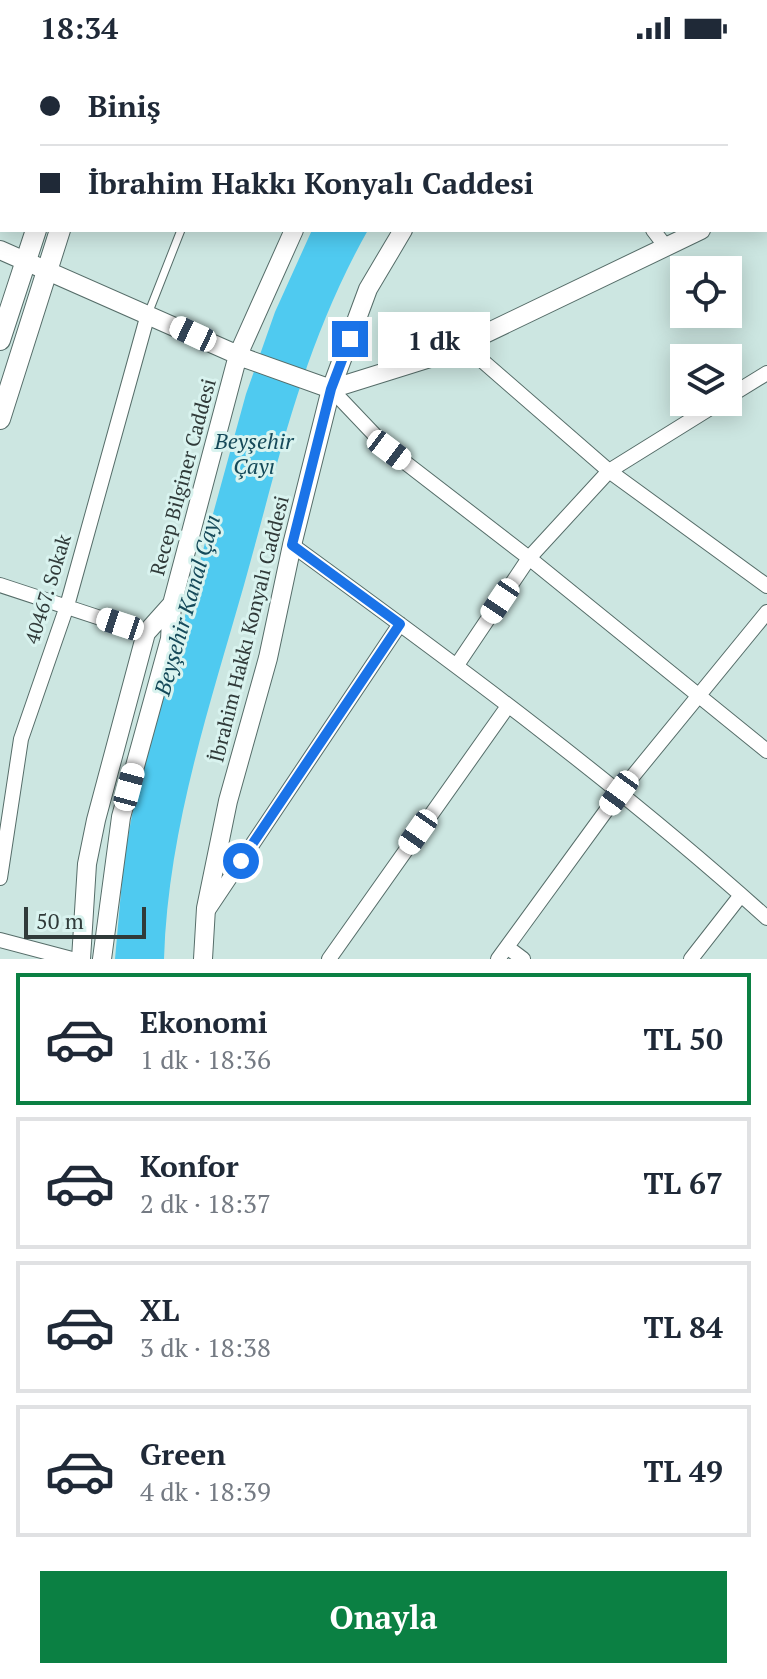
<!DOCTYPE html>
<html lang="tr">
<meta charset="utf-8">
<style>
body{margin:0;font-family:"PT Serif",serif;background:#f6f6f7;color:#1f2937;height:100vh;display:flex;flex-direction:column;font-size:30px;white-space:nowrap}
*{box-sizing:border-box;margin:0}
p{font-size:26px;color:#747a83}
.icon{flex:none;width:44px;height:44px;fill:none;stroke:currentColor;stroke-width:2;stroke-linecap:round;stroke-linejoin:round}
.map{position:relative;height:903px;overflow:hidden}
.sheet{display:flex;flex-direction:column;background:#fff;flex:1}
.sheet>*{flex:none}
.hud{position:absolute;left:0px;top:0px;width:768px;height:176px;box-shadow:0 4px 20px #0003;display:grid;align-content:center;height:176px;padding:0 40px;background:#fff}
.buttons{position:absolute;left:670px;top:200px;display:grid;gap:16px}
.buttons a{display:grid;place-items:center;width:72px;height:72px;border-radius:0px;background:#fff;box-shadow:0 4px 20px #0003;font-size:40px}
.scale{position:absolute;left:24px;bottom:20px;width:122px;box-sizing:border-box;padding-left:8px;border:4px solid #303a39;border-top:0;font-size:22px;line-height:28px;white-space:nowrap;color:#303a39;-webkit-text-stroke:6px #d9f3ef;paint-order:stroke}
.end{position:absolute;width:36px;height:36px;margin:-18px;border:10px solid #1a73e8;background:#fff;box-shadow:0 0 0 4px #fff}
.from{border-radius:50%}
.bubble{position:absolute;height:56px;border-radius:0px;background:#fff;box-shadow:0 4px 20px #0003;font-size:26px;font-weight:800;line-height:56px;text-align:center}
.car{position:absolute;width:24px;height:48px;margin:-24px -12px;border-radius:10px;box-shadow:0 0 6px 2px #0007;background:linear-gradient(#fff 24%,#345 0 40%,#fff 0 76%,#345 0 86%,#fff 0)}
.hud b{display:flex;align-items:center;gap:28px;height:76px;font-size:30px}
.hud b+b{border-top:2px solid #e0e1e3}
.hud i{width:20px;height:20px;background:#1f2937}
ul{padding:14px 0 0;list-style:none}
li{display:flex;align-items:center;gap:24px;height:132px;margin:0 16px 12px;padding:0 24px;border:4px solid #e0e1e3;border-radius:0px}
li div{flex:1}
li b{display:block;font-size:30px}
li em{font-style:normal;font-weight:800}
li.active{border-color:#0b8043}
li>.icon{width:72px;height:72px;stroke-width:1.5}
.primary-button{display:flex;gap:16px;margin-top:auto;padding:16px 40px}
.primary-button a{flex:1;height:92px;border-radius:0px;background:#0b8043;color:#fff;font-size:32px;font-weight:800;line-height:92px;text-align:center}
.status{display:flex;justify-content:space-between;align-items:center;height:56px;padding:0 40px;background:#fff;direction:ltr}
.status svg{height:22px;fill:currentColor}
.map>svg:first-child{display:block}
</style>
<div class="status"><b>18:34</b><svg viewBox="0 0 49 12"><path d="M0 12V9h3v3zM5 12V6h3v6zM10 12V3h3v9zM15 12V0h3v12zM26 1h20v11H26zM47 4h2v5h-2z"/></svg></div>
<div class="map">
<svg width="767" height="903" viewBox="0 0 767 903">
<rect width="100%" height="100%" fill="#cce6e1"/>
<path fill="#4fcaf0" d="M 312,174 L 368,174 C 303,289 279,404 244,529 C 209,652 168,774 164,903 L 115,903 L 124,802 L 136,738 L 246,338 L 275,256 Z"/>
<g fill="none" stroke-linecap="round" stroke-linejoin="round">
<defs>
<path id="service" d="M 148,258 L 181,174"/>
<path id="minor" d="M 766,0 L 767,2
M 733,2 L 735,0
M 653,174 L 666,191
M 463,288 L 609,415 L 767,530
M 331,333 L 389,394 L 529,502 L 767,695
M 728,341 L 767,317
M 292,489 C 454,607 617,727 767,862
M 0,529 L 146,577
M 457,609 L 529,502 L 609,415 L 720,346
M 0,822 L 21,683 L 67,550 L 148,258
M 209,853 L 400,568
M 0,884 L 72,903
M 507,891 L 523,903
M 329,903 L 508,650
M 498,903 L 619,737 L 767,556
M 691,903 L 741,839"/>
<path id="tertiary" d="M 420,2 L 422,0
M 553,2 L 555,0
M 766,137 L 767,136
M 0,194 L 247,303 L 331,333 L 443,298 L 701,174
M 172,548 L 238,299 L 294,174
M 81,903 L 87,808 L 96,764 L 146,577 L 172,548 L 170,583 L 121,761 L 102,903
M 203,903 L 206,852 L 228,745 L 268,602 L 292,489 L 331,333 L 368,233 L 403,174"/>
<path id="secondary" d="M 100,2 L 101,0
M 120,2 L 121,0
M 0,284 L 36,174
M 0,363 L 60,174"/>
</defs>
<use href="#service" stroke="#566d69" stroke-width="9"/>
<use href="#minor" stroke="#566d69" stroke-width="16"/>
<use href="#tertiary" stroke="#566d69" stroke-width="20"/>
<use href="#secondary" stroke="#566d69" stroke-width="22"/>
<use href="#service" stroke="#fff" stroke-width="7"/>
<use href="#minor" stroke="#fff" stroke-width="14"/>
<use href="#tertiary" stroke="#fff" stroke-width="18"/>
<use href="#secondary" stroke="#fff" stroke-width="20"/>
</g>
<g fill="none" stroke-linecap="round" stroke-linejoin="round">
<path stroke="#1a73e8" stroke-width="10" d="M 241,805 L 400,568 L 292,489 L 331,333 L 350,283"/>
</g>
<g text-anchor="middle" stroke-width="6" stroke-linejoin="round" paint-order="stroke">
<g font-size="20" fill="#303a39" stroke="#d9f3ef">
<text transform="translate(183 421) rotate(-75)" y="7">Recep Bilginer Caddesi</text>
<text transform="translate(48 533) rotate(-73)" y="7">40467. Sokak</text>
<text transform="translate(249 573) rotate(-76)" y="7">İbrahim Hakkı Konyalı Caddesi</text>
</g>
<g font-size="22" font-style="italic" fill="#154959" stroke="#d9f3ef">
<text x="254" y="393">Beyşehir<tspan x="254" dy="25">Çayı</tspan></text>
<text transform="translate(187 549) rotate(-74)" y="8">Beyşehir Kanal Çayı</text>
</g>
</g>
</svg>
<div class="buttons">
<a><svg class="icon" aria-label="locate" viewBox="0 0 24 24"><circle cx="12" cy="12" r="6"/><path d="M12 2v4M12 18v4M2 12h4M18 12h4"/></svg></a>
<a><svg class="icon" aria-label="layers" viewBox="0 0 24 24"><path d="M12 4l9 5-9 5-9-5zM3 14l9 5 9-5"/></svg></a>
</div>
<div class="scale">50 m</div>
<i class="end from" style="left:241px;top:805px"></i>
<i class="end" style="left:350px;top:283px"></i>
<div class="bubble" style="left:378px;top:256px;width:112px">1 dk</div>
<i class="car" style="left:193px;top:278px;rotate:295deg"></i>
<i class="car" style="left:389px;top:394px;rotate:127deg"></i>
<i class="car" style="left:500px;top:545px;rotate:214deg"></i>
<i class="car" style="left:120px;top:568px;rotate:288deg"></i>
<i class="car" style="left:129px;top:731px;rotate:15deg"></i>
<i class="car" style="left:619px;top:737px;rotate:216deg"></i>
<i class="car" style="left:418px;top:776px;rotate:215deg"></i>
<div class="hud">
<b><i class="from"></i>Biniş</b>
<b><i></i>İbrahim Hakkı Konyalı Caddesi</b>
</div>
</div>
<section class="sheet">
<ul>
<li class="active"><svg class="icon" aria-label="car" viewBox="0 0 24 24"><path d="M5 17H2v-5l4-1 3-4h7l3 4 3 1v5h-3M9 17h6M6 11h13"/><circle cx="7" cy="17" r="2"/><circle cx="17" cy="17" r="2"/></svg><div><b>Ekonomi</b><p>1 dk · 18:36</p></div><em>TL 50</em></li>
<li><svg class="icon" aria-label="car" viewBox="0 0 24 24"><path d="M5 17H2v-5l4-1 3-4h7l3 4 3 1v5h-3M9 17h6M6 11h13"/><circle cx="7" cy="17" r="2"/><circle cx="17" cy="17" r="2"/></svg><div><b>Konfor</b><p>2 dk · 18:37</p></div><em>TL 67</em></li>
<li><svg class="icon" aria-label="car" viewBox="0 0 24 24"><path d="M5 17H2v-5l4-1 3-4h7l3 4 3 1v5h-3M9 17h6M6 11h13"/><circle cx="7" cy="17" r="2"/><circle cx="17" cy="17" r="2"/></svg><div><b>XL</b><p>3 dk · 18:38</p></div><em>TL 84</em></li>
<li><svg class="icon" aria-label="car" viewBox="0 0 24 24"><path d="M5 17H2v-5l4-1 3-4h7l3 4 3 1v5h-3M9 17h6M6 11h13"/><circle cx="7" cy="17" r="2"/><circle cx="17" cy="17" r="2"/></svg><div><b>Green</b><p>4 dk · 18:39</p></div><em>TL 49</em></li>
</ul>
<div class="primary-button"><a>Onayla</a></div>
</section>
